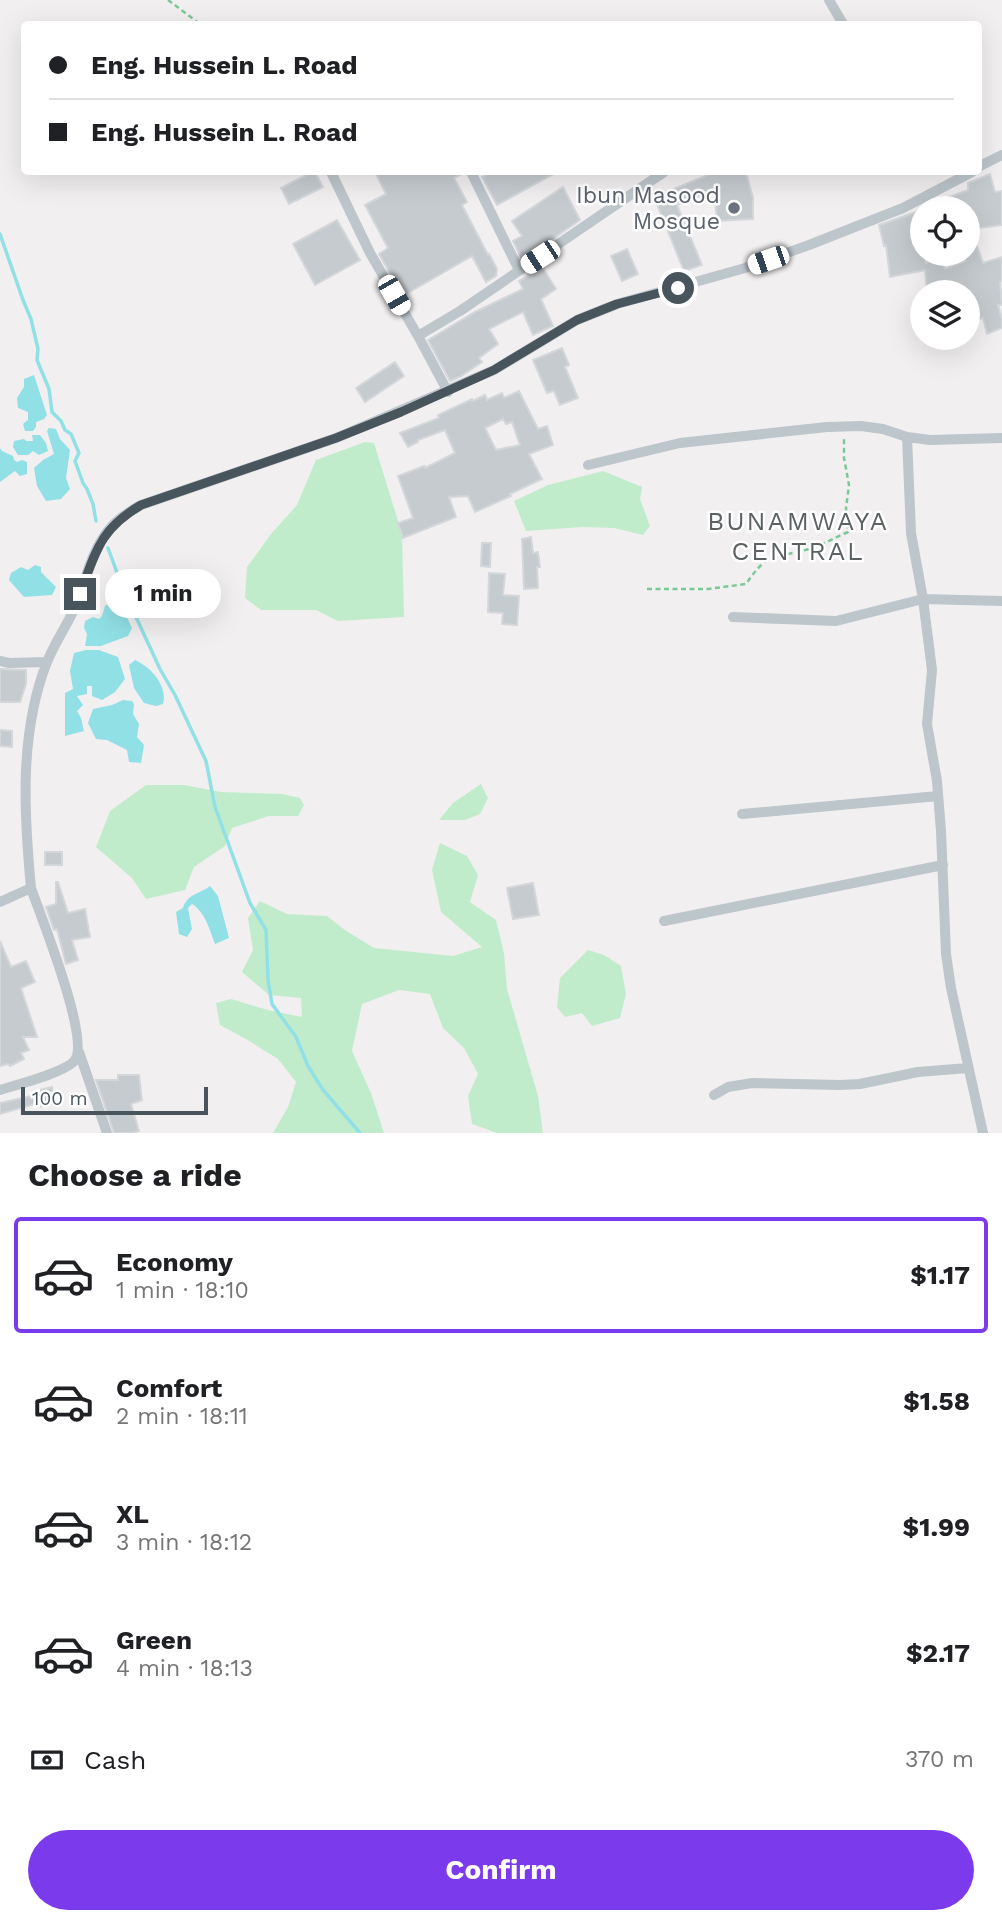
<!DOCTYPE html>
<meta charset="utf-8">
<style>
body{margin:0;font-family:"Work Sans",sans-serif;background:#f2f2f2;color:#202124;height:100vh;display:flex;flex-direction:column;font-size:26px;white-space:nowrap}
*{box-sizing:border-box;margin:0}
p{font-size:23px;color:#757577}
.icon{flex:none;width:38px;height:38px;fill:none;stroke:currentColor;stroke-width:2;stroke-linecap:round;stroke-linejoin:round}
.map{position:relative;height:1133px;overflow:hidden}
.details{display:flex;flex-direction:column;background:#fff;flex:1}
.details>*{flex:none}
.top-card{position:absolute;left:21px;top:21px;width:961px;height:154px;border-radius:7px;box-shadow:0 7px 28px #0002;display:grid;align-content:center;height:154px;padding:0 28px;background:#fff}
.controls{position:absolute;left:910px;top:196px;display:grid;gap:14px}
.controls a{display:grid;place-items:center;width:70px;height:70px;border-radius:50%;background:#fff;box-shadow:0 7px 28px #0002;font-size:35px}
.scale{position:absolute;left:21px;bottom:18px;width:187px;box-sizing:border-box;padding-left:7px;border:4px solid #48555c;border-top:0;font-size:19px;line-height:24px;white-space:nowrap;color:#48555c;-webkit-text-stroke:5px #fff;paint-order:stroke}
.end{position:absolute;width:32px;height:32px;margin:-16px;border:9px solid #48555c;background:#fff;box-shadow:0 0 0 4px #fff}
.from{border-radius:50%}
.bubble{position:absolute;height:49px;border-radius:24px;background:#fff;box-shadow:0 7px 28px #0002;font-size:23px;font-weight:700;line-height:49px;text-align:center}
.car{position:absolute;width:21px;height:42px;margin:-21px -10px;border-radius:9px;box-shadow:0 0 5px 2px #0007;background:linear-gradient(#fff 24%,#345 0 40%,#fff 0 76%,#345 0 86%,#fff 0)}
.top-card b{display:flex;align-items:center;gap:24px;height:66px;font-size:26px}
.top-card b+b{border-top:2px solid #e0e0e0}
.top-card i{width:18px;height:18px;background:#202124}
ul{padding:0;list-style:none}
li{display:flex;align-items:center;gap:21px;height:116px;margin:0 14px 10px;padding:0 14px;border:4px solid transparent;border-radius:7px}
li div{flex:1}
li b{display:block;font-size:26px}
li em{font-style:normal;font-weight:700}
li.selected{border-color:#7c3aed}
li>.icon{width:63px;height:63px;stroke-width:1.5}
h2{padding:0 28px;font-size:32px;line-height:84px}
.pay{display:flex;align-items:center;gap:18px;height:77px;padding:0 28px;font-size:26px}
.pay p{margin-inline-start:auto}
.button{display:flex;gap:14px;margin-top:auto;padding:14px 28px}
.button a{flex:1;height:80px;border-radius:42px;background:#7c3aed;color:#fff;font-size:28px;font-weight:700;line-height:80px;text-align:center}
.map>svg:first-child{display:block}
</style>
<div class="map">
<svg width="1002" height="1133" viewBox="0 0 1002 1133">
<rect width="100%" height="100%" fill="#f2eff0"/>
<path fill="#c1eccc" d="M 365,442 L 374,443 L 402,534 L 404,617 L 338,621 L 316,610 L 261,610 L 245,598 L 247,567 L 271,534 L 297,505 L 316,460 Z
M 603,471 L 642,487 L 640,499 L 650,526 L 643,535 L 614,528 L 582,527 L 526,531 L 514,501 L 548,485 Z
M 481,784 L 488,798 L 480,814 L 465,820 L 439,820 L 453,803 Z
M 146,785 L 184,785 L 221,792 L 282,794 L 300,798 L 304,805 L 298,816 L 269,816 L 232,828 L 225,846 L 194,867 L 185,890 L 146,899 L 132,878 L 96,847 L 110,811 Z
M 440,843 L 467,856 L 478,875 L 470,902 L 496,920 L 504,953 L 507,989 L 538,1096 L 543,1133 L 497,1133 L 472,1124 L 468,1096 L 478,1074 L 464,1048 L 443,1028 L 430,994 L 399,990 L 362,1004 L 352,1051 L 371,1093 L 384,1133 L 273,1133 L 288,1107 L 296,1082 L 278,1059 L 246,1039 L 220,1025 L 216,1003 L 231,999 L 268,1010 L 302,1017 L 301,998 L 269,995 L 242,972 L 253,950 L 248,918 L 260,901 L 287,914 L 327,916 L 345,930 L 374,948 L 453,956 L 482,947 L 441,912 L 432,870 Z
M 588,950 L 604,955 L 621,966 L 626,994 L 620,1018 L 592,1026 L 582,1013 L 565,1017 L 557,1007 L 560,978 Z"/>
<path fill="#91e0e6" d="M 34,375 L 47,415 L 44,419 L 36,422 L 36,427 L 33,431 L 25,431 L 23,424 L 28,420 L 28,412 L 18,408 L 17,398 L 24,387 L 24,379 Z
M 49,428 L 56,429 L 60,439 L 70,450 L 66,478 L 70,489 L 61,499 L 46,501 L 37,486 L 34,468 L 43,460 L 54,454 L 47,431 Z
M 32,435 L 40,435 L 46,443 L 48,451 L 39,455 L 33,451 L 28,455 L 18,455 L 13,447 L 14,441 L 24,439 L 26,441 L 33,441 Z
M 0,448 L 2,451 L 13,456 L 14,460 L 17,462 L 22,460 L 27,462 L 27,474 L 20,476 L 15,471 L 0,482 Z
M 35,565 L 41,567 L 41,572 L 56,587 L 52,595 L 24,597 L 9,580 L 11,573 L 21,567 L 28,570 Z
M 117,598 L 125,603 L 123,609 L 132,628 L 128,636 L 101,646 L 85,646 L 87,634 L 84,628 L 85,621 L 93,617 L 99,619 L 102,616 L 105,606 Z
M 86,650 L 99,650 L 118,657 L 125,679 L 115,692 L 102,700 L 92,696 L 92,686 L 87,686 L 87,694 L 77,696 L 83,705 L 77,711 L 81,718 L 84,731 L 65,736 L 65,693 L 73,689 L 70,671 L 74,653 Z
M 135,660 C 151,667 168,686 163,704 L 156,706 L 144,703 L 134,688 L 129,665 Z
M 123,700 L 132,701 L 134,704 L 133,714 L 139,724 L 137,737 L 144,745 L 141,763 L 129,762 L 127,750 L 107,740 L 96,739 L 88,723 L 93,709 L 112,705 Z
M 210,886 L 218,896 L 229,938 L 215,944 C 210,930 205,912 192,904 L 188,908 L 192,929 L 187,937 L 179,934 L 176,912 L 183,908 C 187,894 200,894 210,886 Z"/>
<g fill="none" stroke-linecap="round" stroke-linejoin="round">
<path stroke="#91e0e6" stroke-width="3.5" d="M 0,234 L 23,300 L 31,319 L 38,349 L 37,360 L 49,389 L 52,412 L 61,421 L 65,430 L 71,434 L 79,453 L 75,461 L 83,483 L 87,489 L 93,504 L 96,521
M 108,548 L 123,589 L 160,669 L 175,695 L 206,761 L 215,807 L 250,903 L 266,930 L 268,980 L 272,1004 L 296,1037 L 308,1066 L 323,1090 L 360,1133"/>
</g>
<path fill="#c6cbcf" stroke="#d4d7da" stroke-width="2" fill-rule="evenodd" d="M 312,172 L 315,172 L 323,187 L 289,204 L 281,188 Z
M 375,172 L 464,172 L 464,173 L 454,178 L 467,202 L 462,205 L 488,255 L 489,254 L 497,269 L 496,276 L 486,282 L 472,256 L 403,296 L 379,254 L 388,248 L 365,205 L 386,194 Z
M 491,172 L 557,172 L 497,205 L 482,177 Z
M 715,172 L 746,172 L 753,198 L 753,219 L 717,221 L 714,190 L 677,205 L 702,265 L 684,271 L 654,197 Z
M 990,174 L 995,192 L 1002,191 L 1002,225 L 971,229 L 983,263 L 1002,257 L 1002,281 L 1000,282 L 1002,305 L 998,305 L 1002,319 L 1002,328 L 987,334 L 983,318 L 968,322 L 968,292 L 927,292 L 925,270 L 890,277 L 886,245 L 884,246 L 879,225 L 922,210 L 922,254 L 925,254 L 926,263 L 941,258 L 945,269 L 965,261 L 962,254 L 968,254 L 968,208 L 944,208 L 941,200 L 968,190 L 968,183 Z
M 563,187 L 580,220 L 522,260 L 513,241 L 522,236 L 512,221 Z
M 337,220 L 360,260 L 315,285 L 293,244 Z
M 627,249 L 638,274 L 622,281 L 611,256 Z
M 541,265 L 556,289 L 541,299 L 553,326 L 533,335 L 523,312 L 489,329 L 498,344 L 479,358 L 482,362 L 461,376 L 450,381 L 428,340 L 475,312 L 523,289 L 519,281 L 528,276 L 528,274 Z
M 562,348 L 569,365 L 565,367 L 578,398 L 560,405 L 554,391 L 547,393 L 533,360 Z
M 395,362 L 404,376 L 365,402 L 356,388 Z
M 519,391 L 538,429 L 547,426 L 553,445 L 529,454 L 542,479 L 510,494 L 511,496 L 475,512 L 468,496 L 449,497 L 456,517 L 403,538 L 398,523 L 413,518 L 398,476 L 424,466 L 425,468 L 455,453 L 445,430 L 418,440 L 418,442 L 408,447 L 400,433 L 439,418 L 438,415 L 472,399 L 473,401 L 485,395 L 487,400 L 502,393 L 504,398 ZM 503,419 L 506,424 L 512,422 L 520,445 L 496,450 L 485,428 Z
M 531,537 L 533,553 L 538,552 L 540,567 L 537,567 L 538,588 L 524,589 L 522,539 Z
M 482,543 L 491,543 L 490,567 L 481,566 Z
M 489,573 L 505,574 L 503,595 L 519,596 L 517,625 L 502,624 L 503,613 L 488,612 Z
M 0,669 L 26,670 L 26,684 L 20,702 L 0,702 Z
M 0,730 L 12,731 L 12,747 L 0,746 Z
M 45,852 L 62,852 L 62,865 L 45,865 Z
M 56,882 L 58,882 L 68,913 L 85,909 L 90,937 L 72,940 L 78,960 L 66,964 L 57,929 L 54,930 L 46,907 L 56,904 Z
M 533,883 L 539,915 L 513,919 L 507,888 Z
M 0,941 L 11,967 L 26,961 L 35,982 L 21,988 L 37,1037 L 23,1037 L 29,1050 L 21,1053 L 24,1059 L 10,1066 L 8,1064 L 0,1066 Z
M 118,1075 L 139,1075 L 142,1100 L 131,1104 L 139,1131 L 133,1133 L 114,1133 L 96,1080 L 118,1080 Z
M 52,1087 L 55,1103 L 39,1107 L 38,1103 L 0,1114 L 0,1103 L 36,1095 L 35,1091 Z"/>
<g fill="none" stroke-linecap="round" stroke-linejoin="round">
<path stroke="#7bc897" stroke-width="2.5" stroke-dasharray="5 3.5" stroke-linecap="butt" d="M 168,0 L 200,24
M 647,589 L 708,589 L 746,584 C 771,547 776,560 812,548 C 824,544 836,537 848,532 L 846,508 L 849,485 L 844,458 L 844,437"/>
<path stroke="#bcc6cb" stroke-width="10" d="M 829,0 L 843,24
M 978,167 L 1002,155
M 331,172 L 370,253 L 418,336
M 471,172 L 519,270
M 448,392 L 418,336 L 460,311 L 664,172
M 907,437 L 911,533 L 923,599 L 932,670 L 927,724 L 937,781 L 941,831 L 946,954 L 951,988 L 983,1133
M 588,465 L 680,443 L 827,427 L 861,426 L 883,429 L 907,437 L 930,440 L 1002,438
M 733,617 L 836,621 L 923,599 L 1002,601
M 0,661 L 9,663 L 47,662
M 742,814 L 938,796
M 0,902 L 31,888 C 24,814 19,733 47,662 C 55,642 68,624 76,605 C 86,579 92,548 111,527 C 119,518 130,511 141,505 L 336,438 L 494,370 L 577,320 L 617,304 L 745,268 L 809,245 L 903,208 L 972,172
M 664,921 L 943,865
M 79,1052 L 107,1133
M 0,1090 C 16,1085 67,1072 75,1060 C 90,1038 41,917 31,888
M 714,1095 L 728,1087 L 752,1083 L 840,1085 L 860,1084 L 918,1072 L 968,1068"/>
</g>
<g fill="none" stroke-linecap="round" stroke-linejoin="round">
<path stroke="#48555c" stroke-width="9" d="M 80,594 C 96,551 100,529 141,505 L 336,438 L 401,412 L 494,370 L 577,320 L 617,304 L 678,288"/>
</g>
<circle fill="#6b7280" stroke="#fff" stroke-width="2.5" cx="734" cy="208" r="7"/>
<g text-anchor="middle" stroke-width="5" stroke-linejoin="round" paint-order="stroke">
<g font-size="23" fill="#5b616d" stroke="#fff" text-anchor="end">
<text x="720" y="203">Ibun Masood<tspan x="720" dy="26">Mosque</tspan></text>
</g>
<g font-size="26" letter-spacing="2" fill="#5c6164" stroke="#fff">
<text x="798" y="530">BUNAMWAYA<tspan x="798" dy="30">CENTRAL</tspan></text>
</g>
</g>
</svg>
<div class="controls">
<a><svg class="icon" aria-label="locate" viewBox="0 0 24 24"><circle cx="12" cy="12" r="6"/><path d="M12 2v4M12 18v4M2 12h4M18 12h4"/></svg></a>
<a><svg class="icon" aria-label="layers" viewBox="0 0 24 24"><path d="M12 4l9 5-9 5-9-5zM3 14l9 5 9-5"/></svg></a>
</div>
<div class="scale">100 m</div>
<i class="end from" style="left:678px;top:288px"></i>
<i class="end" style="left:80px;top:594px"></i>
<div class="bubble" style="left:105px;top:569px;width:116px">1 min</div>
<i class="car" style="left:540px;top:257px;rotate:237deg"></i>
<i class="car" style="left:768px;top:260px;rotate:251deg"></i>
<i class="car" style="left:394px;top:295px;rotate:150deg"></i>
<div class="top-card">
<b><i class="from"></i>Eng. Hussein L. Road</b>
<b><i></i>Eng. Hussein L. Road</b>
</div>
</div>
<section class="details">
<h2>Choose a ride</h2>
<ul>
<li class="selected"><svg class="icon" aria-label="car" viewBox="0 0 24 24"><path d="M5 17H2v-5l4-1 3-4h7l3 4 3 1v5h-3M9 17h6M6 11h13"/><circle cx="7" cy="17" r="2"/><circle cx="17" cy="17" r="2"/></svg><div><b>Economy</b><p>1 min · 18:10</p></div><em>$1.17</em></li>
<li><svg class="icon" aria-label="car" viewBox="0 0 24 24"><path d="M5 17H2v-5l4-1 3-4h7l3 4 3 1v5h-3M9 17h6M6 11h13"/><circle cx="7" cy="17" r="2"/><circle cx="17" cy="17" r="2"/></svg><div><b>Comfort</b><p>2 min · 18:11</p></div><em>$1.58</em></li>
<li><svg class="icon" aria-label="car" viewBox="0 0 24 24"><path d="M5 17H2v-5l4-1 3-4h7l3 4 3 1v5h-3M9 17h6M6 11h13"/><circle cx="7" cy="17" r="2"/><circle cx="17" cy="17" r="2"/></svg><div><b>XL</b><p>3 min · 18:12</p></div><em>$1.99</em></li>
<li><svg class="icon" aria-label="car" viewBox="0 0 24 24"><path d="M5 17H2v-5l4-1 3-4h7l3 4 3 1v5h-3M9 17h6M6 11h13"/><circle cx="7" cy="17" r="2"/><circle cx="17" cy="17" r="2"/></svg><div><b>Green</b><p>4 min · 18:13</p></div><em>$2.17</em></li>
</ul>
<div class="pay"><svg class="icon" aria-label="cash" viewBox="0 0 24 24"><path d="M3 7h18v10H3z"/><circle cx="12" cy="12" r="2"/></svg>Cash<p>370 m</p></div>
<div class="button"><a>Confirm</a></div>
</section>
